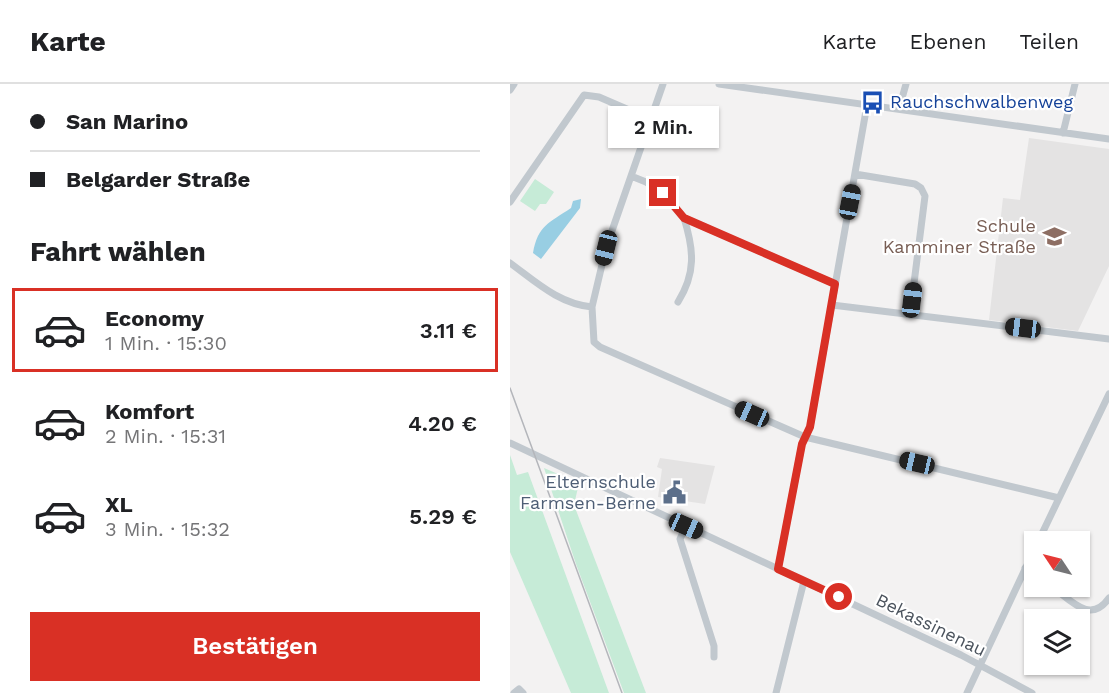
<!DOCTYPE html>
<html lang="de">
<meta charset="utf-8">
<style>
body{margin:0;font-family:"Work Sans",sans-serif;background:#f2f2f2;color:#202124;height:100vh;display:flex;flex-direction:column;font-size:22px;white-space:nowrap}
*{box-sizing:border-box;margin:0}
p{font-size:20px;color:#757577}
.icon{flex:none;width:33px;height:33px;fill:none;stroke:currentColor;stroke-width:2;stroke-linecap:round;stroke-linejoin:round}
.map{position:relative;flex:1;overflow:hidden}
.side{display:flex;flex-direction:column;background:#fff;width:510px}
.side>*{flex:none}
.banner{display:grid;align-content:center;height:132px;padding:0 30px;background:#fff}
.needle{width:39px;rotate:305deg}
.tools{position:absolute;left:514px;top:447px;display:grid;gap:12px}
.tools a{display:grid;place-items:center;width:66px;height:66px;border-radius:0px;background:#fff;box-shadow:0 2px 4px #0004;font-size:30px}
.end{position:absolute;width:27px;height:27px;margin:-14px;border:8px solid #d93025;background:#fff;box-shadow:0 0 0 3px #fff}
.from{border-radius:50%}
.bubble{position:absolute;height:42px;border-radius:0px;background:#fff;box-shadow:0 2px 4px #0004;font-size:20px;font-weight:600;line-height:42px;text-align:center}
.car{position:absolute;width:18px;height:36px;margin:-18px -9px;border-radius:8px;box-shadow:0 0 4px 2px #0007;background:linear-gradient(#222 24%,#8ab4d8 0 40%,#222 0 76%,#8ab4d8 0 86%,#222 0)}
.banner b{display:flex;align-items:center;gap:21px;height:57px;font-size:22px}
.banner b+b{border-top:2px solid #e0e0e0}
.banner i{width:15px;height:15px;background:#202124}
ul{padding:0;list-style:none}
li{display:flex;align-items:center;gap:18px;height:84px;margin:0 12px 9px;padding:0 18px;border:3px solid transparent;border-radius:0px}
li div{flex:1}
li b{display:block;font-size:22px}
li em{font-style:normal;font-weight:600}
li.selected{border-color:#d93025}
li>.icon{width:54px;height:54px;stroke-width:1.5}
h2{padding:0 30px;font-size:27px;line-height:72px}
.action{display:flex;gap:12px;margin-top:auto;padding:12px 30px}
.action a{flex:1;height:69px;border-radius:0px;background:#d93025;color:#fff;font-size:24px;font-weight:600;line-height:69px;text-align:center}
header{display:flex;align-items:center;gap:36px;box-sizing:border-box;height:84px;padding:0 30px;background:#fff;border-bottom:2px solid #e0e0e0}
header strong{font-size:28px}
nav{display:flex;gap:33px;margin-inline-start:auto;font-size:21px}
main{display:flex;flex:1;min-height:0}
.map>svg:first-child{display:block}
</style>
<header>
<strong>Karte</strong>
<nav><a>Karte</a><a>Ebenen</a><a>Teilen</a></nav>
</header>
<main>
<section class="side">
<div class="banner">
<b><i class="from"></i>San Marino</b>
<b><i></i>Belgarder Straße</b>
</div>
<h2>Fahrt wählen</h2>
<ul>
<li class="selected"><svg class="icon" aria-label="car" viewBox="0 0 24 24"><path d="M5 17H2v-5l4-1 3-4h7l3 4 3 1v5h-3M9 17h6M6 11h13"/><circle cx="7" cy="17" r="2"/><circle cx="17" cy="17" r="2"/></svg><div><b>Economy</b><p>1 Min. · 15:30</p></div><em>3.11 €</em></li>
<li><svg class="icon" aria-label="car" viewBox="0 0 24 24"><path d="M5 17H2v-5l4-1 3-4h7l3 4 3 1v5h-3M9 17h6M6 11h13"/><circle cx="7" cy="17" r="2"/><circle cx="17" cy="17" r="2"/></svg><div><b>Komfort</b><p>2 Min. · 15:31</p></div><em>4.20 €</em></li>
<li><svg class="icon" aria-label="car" viewBox="0 0 24 24"><path d="M5 17H2v-5l4-1 3-4h7l3 4 3 1v5h-3M9 17h6M6 11h13"/><circle cx="7" cy="17" r="2"/><circle cx="17" cy="17" r="2"/></svg><div><b>XL</b><p>3 Min. · 15:32</p></div><em>5.29 €</em></li>
</ul>
<div class="action"><a>Bestätigen</a></div>
</section>
<div class="map">
<svg width="599" height="609" viewBox="0 0 599 609">
<rect width="100%" height="100%" fill="#f3f2f2"/>
<path fill="#e4e3e3" d="M 519,54 L 599,65 L 599,182 L 568,247 L 479,236 L 493,114 L 510,116 Z
M 150,374 L 205,382 L 195,420 L 148,413 L 152,385 L 147,383 Z"/>
<path fill="#c6ebd7" d="M 25,95 L 44,108 L 36,120 L 30,120 L 25,127 L 10,117 Z
M 0,371 L 7,391 L 18,388 L 99,609 L 61,609 L 0,468 Z
M 34,384 L 69,399 L 64,421 L 136,609 L 114,609 L 66,480 Z"/>
<path fill="#98cee3" d="M 71,115 L 70,124 L 31,175 L 23,169 C 28,141 39,139 61,124 L 63,117 Z"/>
<g fill="none" stroke-linecap="round" stroke-linejoin="round">
<path stroke="#c1c8ce" stroke-width="7" d="M 153,0 L 96,164 L 82,223 L 84,258 L 90,263 L 295,353 L 549,414
M 209,0 L 599,55
M 0,6 L 4,0
M 389,25 L 396,0
M 553,49 L 565,0
M 345,90 L 405,100 L 411,104 L 415,112 L 400,231
M 121,92 L 136,98 L 153,109 L 174,134 L 325,200
M 0,118 L 74,11 L 89,13 L 140,35
M 0,179 C 26,198 49,220 82,223
M 168,218 C 186,189 184,166 174,134
M 322,221 L 599,255
M 0,359 L 451,571 L 522,609
M 176,442 L 170,455 L 204,562 L 204,573
M 528,458 L 599,310
M 515,484 L 525,491
M 268,485 L 292,360 L 300,343 L 357,21
M 541,502 C 561,516 580,541 599,514
M 4,609 L 9,605 L 13,609
M 266,609 L 294,497
M 457,609 L 525,464"/>
<path stroke="#b4b6bb" stroke-width="1.5" d="M 0,304 L 112,609"/>
</g>
<g fill="none" stroke-linecap="round" stroke-linejoin="round">
<path stroke="#d93025" stroke-width="8" d="M 153,109 L 174,134 L 325,200 L 300,343 L 292,360 L 268,485 L 329,513"/>
</g>
<defs>
<symbol id="bus-bare" viewBox="-9 -9 18 18"><path d="M-5-6H5V4H4V6H2V4H-2V6H-4V4H-5ZM-3.5-4V0h7V-4ZM-3.5 1.2v1.5H-2V1.2ZM2 1.2v1.5H3.5V1.2Z" fill="#1a4fb4" stroke="#fff" stroke-width="2.5" paint-order="stroke"/></symbol>
<symbol id="school-bare" viewBox="-9 -9 18 18"><path d="M0-5L7-2L0 1L-7-2ZM-4 1L0 2.5L4 1V4Q0 6-4 4Z" fill="#8d6e63" stroke="#fff" stroke-width="2.5" paint-order="stroke"/></symbol>
<symbol id="civic-bare" viewBox="-9 -9 18 18"><path d="M-.6-6.5H3V-4.5H.6V-3L4-1V1h2V6H-6V1h2V-1L-.6-3ZM-1.2 2.5V6h2.4V2.5Z" fill="#5c6f8a" stroke="#fff" stroke-width="2.5" paint-order="stroke"/></symbol>
</defs>
<g fill-rule="evenodd">
<use href="#bus-bare" x="346" y="2" width="33" height="33"/>
<use href="#school-bare" x="528" y="136" width="33" height="33"/>
<use href="#civic-bare" x="148" y="392" width="33" height="33"/>
</g>
<g text-anchor="middle" stroke-width="4.5" stroke-linejoin="round" paint-order="stroke">
<g font-size="18" fill="#164399" stroke="#fff" text-anchor="start">
<text x="380" y="24">Rauchschwalbenweg</text>
</g>
<g font-size="18" fill="#785e54" stroke="#fff" text-anchor="end">
<text x="526" y="148">Schule<tspan x="526" dy="21">Kamminer Straße</tspan></text>
</g>
<g font-size="18" fill="#4e5e75" stroke="#fff" text-anchor="end">
<text x="146" y="404">Elternschule<tspan x="146" dy="21">Farmsen-Berne</tspan></text>
</g>
<g font-size="18" fill="#4b535d" stroke="#fff">
<text transform="translate(421 541) rotate(26)" y="6">Bekassinenau</text>
</g>
</g>
</svg>
<div class="tools">
<a><svg class="needle" viewBox="-14 -14 28 28"><path d="M0-13l5 13h-10z" fill="#e53935"/><path d="M0 13l5-13h-10z" fill="#757577"/></svg></a>
<a><svg class="icon" aria-label="layers" viewBox="0 0 24 24"><path d="M12 4l9 5-9 5-9-5zM3 14l9 5 9-5"/></svg></a>
</div>
<i class="end from" style="left:329px;top:513px"></i>
<i class="end" style="left:153px;top:109px"></i>
<div class="bubble" style="left:98px;top:22px;width:111px">2 Min.</div>
<i class="car" style="left:340px;top:118px;rotate:11deg"></i>
<i class="car" style="left:96px;top:164px;rotate:194deg"></i>
<i class="car" style="left:402px;top:216px;rotate:7deg"></i>
<i class="car" style="left:513px;top:244px;rotate:277deg"></i>
<i class="car" style="left:242px;top:330px;rotate:294deg"></i>
<i class="car" style="left:407px;top:379px;rotate:283deg"></i>
<i class="car" style="left:176px;top:442px;rotate:114deg"></i>
</div>
</main>
